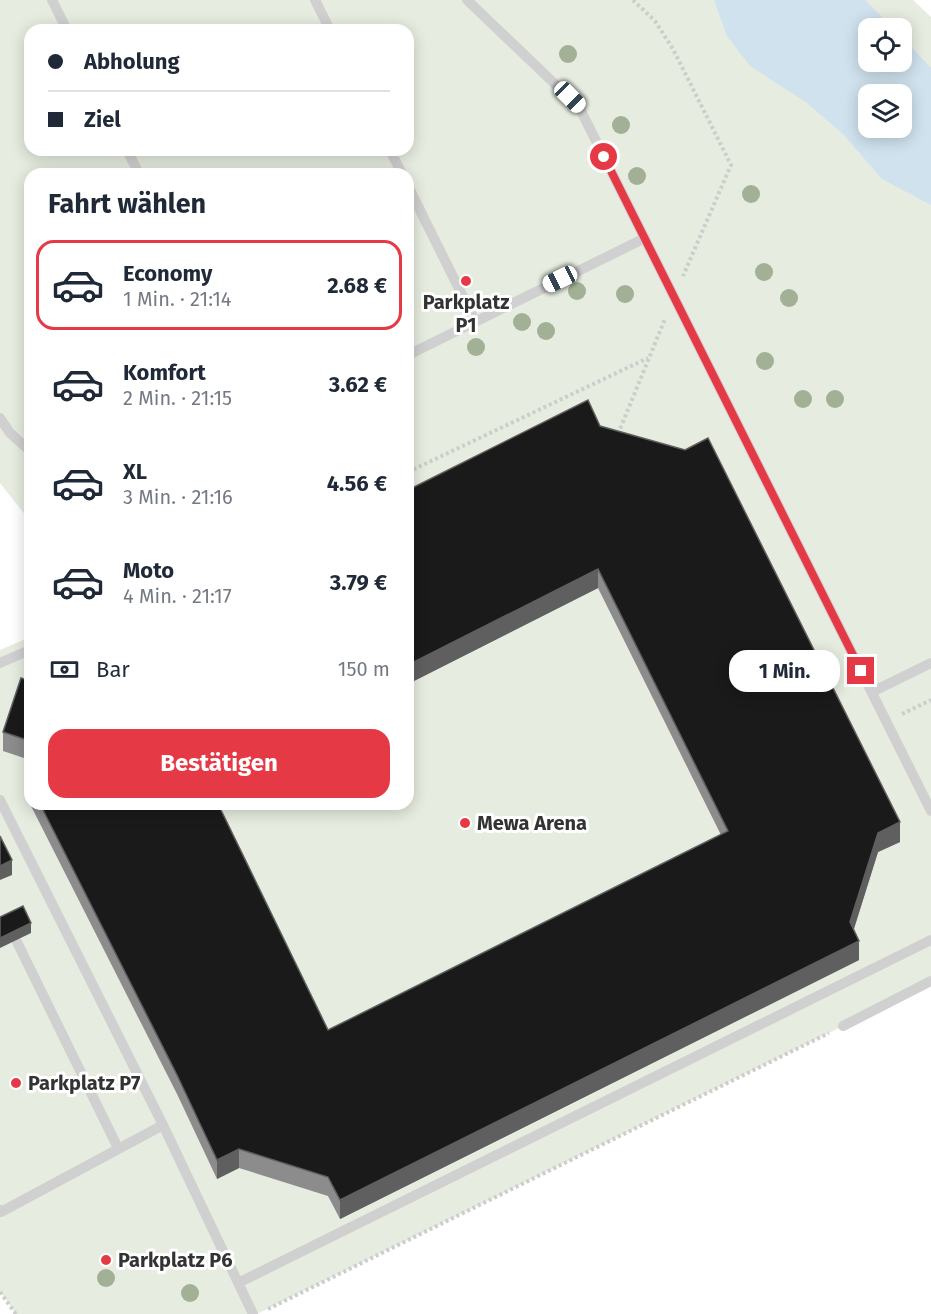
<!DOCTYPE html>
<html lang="de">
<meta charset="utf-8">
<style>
body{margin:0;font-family:"Fira Sans",sans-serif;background:#f2f2f3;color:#1f2937;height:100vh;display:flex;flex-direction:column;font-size:22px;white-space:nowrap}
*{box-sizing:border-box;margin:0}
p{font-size:20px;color:#747a83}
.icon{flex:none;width:33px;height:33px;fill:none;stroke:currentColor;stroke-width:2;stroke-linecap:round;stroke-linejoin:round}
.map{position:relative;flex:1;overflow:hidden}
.panel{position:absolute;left:24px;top:168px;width:390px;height:642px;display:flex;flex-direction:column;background:#fff;border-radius:18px;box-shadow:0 3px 15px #0003}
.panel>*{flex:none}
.banner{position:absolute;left:24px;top:24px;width:390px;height:132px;border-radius:18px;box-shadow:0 3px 15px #0003;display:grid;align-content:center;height:132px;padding:0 24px;background:#fff}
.fabs{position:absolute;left:858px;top:18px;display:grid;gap:12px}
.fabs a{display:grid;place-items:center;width:54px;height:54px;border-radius:12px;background:#fff;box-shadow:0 3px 15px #0003;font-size:30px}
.end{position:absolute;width:27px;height:27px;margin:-14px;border:8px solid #e63946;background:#fff;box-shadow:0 0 0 3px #fff}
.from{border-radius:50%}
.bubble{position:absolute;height:42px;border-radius:18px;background:#fff;box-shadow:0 3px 15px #0003;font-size:20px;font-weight:700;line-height:42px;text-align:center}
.car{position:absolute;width:18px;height:36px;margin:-18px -9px;border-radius:8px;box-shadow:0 0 4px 2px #0007;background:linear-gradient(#fff 24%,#345 0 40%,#fff 0 76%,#345 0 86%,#fff 0)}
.banner b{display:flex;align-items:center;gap:21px;height:57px;font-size:22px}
.banner b+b{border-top:2px solid #e0e1e3}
.banner i{width:15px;height:15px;background:#1f2937}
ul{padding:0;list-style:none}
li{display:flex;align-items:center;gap:18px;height:90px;margin:0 12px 9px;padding:0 12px;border:3px solid transparent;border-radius:18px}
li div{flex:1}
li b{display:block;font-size:22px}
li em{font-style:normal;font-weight:700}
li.on{border-color:#e63946}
li>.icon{width:54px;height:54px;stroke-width:1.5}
h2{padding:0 24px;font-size:27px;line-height:72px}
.pay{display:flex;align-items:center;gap:15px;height:66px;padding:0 24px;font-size:22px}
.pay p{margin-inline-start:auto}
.action{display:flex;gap:12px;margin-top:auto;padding:12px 24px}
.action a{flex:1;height:69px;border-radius:18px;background:#e63946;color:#fff;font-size:24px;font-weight:700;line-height:69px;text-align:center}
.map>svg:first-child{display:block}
</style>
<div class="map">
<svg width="931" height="1314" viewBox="0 0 931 1314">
<rect width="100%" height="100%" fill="#fff"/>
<path fill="#e6ecdf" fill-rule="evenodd" d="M 0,0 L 913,0 L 931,17 L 931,981 L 843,1026 L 257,1314 L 16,1314 L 0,1292 L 0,650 L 30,637 L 30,804 L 408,804 L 408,174 L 30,174 L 30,521 L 0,483 ZM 868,28 L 902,28 L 902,62 L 868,62 ZM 30,30 L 408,30 L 408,150 L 30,150 ZM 868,94 L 902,94 L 902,128 L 868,128 Z"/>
<path fill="#cfe2ee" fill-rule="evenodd" d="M 714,0 L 865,0 L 893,28 L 868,28 L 868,62 L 902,62 L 902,37 L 931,68 L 931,205 L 882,179 L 843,134 L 807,103 L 750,66 L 727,36 ZM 868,94 L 902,94 L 902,128 L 868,128 Z"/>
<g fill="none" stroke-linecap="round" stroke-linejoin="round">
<path stroke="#cdcdcd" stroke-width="4" stroke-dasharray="3 3" stroke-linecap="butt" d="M 633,0 L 655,21 L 673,49 L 731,165 L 683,276
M 618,434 L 665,319
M 408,472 L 648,358
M 902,714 L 931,700
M 0,1292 L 16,1314
M 268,1309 L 829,1033"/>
<path stroke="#d0d0d0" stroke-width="10" d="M 52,0 L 67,30
M 315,0 L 330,30
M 467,0 L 579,107 L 931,811
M 127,150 L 139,174
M 390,150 L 402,174
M 408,186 L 475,321
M 408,355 L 645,238
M 0,418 L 10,433 L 30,451
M 0,663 L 30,650
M 872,692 L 931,663
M 0,800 L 163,1125 L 253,1314
M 17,942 L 118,1148
M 843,1026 L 931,981
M 0,1210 L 1,1212 L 163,1125
M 238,1283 L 931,940"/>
</g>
<g fill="#a2b095">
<circle cx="568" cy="54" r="9"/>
<circle cx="621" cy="125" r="9"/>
<circle cx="637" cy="176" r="9"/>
<circle cx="751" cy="194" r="9"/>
<circle cx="764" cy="272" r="9"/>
<circle cx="577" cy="291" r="9"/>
<circle cx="625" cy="294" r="9"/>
<circle cx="789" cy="298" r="9"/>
<circle cx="522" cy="322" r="9"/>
<circle cx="546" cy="331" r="9"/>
<circle cx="476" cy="347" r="9"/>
<circle cx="765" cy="361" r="9"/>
<circle cx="803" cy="399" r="9"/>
<circle cx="835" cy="399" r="9"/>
<circle cx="106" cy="1278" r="9"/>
<circle cx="190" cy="1293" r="9"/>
</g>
<path fill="#8c8c8c" d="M 600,426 L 900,842 L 878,852 L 854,929 L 859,960 L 340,1219 L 328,1196 L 239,1168 L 217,1179 L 177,1094 L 30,804 L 218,804 L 328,1030 L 721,835 L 598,588 L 408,684 L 408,490 Z
M 30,681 L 30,760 L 3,751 L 3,732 Z
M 30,777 L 30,804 L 27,798 L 27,779 Z"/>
<path fill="#5f5f5f" d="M 598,569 L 598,588 L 408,684 L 408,665 Z
M 900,822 L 900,842 L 878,852 L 850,941 L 850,922 L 878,833 Z
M 12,860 L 12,875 L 0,880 L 0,866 Z
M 31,923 L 31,933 L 0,948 L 0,938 Z
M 859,941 L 859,960 L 340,1219 L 340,1200 Z
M 239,1149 L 239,1168 L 217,1179 L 217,1160 Z"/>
<path fill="#1a1a1a" stroke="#5f5f5f" stroke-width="1.5" d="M 588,400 L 600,426 L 685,450 L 708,438 L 900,822 L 878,833 L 850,922 L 859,941 L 340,1200 L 328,1177 L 239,1149 L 217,1160 L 177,1075 L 40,804 L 218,804 L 328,1030 L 728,831 L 598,569 L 408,665 L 408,490 Z
M 21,678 L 30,681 L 30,741 L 3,732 Z
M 0,836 L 12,860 L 0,866 Z
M 23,906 L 31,923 L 0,938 L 0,917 Z"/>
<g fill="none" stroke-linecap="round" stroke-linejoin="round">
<path stroke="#e63946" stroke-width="8" d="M 604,157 L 861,671"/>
</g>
<g fill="#e63946" stroke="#fff" stroke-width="2">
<circle cx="466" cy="281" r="6"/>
<circle cx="465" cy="823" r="6"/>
<circle cx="16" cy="1083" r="6"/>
<circle cx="106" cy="1260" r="6"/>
</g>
<g text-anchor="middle" stroke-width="6" stroke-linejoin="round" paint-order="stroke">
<g font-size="20" font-weight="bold" fill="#333" stroke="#fff" text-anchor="start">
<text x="466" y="309" text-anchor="middle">Parkplatz<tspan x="466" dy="23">P1</tspan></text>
<text x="477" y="830">Mewa Arena</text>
<text x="28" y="1090">Parkplatz P7</text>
<text x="118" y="1267">Parkplatz P6</text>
</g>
</g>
</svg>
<div class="fabs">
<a><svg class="icon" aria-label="locate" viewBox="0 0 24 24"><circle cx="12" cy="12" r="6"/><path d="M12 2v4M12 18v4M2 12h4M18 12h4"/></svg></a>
<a><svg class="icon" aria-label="layers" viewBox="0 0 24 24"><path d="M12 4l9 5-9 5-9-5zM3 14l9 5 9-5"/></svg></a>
</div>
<i class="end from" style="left:604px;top:157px"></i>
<i class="end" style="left:861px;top:671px"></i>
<div class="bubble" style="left:729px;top:650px;width:111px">1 Min.</div>
<i class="car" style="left:570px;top:97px;rotate:135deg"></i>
<i class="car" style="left:560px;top:279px;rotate:244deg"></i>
<div class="banner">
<b><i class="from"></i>Abholung</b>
<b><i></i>Ziel</b>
</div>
<section class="panel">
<h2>Fahrt wählen</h2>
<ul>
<li class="on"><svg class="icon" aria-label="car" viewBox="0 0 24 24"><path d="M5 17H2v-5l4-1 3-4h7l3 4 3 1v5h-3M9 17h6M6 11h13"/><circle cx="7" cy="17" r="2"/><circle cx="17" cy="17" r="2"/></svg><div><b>Economy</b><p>1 Min. · 21:14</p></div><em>2.68 €</em></li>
<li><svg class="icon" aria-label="car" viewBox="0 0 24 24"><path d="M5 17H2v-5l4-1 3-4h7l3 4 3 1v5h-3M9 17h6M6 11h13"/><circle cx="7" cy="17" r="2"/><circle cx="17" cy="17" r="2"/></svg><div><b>Komfort</b><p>2 Min. · 21:15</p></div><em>3.62 €</em></li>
<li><svg class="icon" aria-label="car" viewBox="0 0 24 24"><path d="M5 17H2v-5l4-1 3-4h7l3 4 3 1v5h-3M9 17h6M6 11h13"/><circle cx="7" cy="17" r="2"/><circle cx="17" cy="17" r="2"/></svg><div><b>XL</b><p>3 Min. · 21:16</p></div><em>4.56 €</em></li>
<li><svg class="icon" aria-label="car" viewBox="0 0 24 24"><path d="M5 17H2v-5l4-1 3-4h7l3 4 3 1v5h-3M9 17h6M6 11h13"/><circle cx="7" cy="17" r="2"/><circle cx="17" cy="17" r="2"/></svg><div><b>Moto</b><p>4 Min. · 21:17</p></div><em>3.79 €</em></li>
</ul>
<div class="pay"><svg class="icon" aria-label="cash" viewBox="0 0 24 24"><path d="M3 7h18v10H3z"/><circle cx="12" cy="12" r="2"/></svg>Bar<p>150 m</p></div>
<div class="action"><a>Bestätigen</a></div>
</section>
</div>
